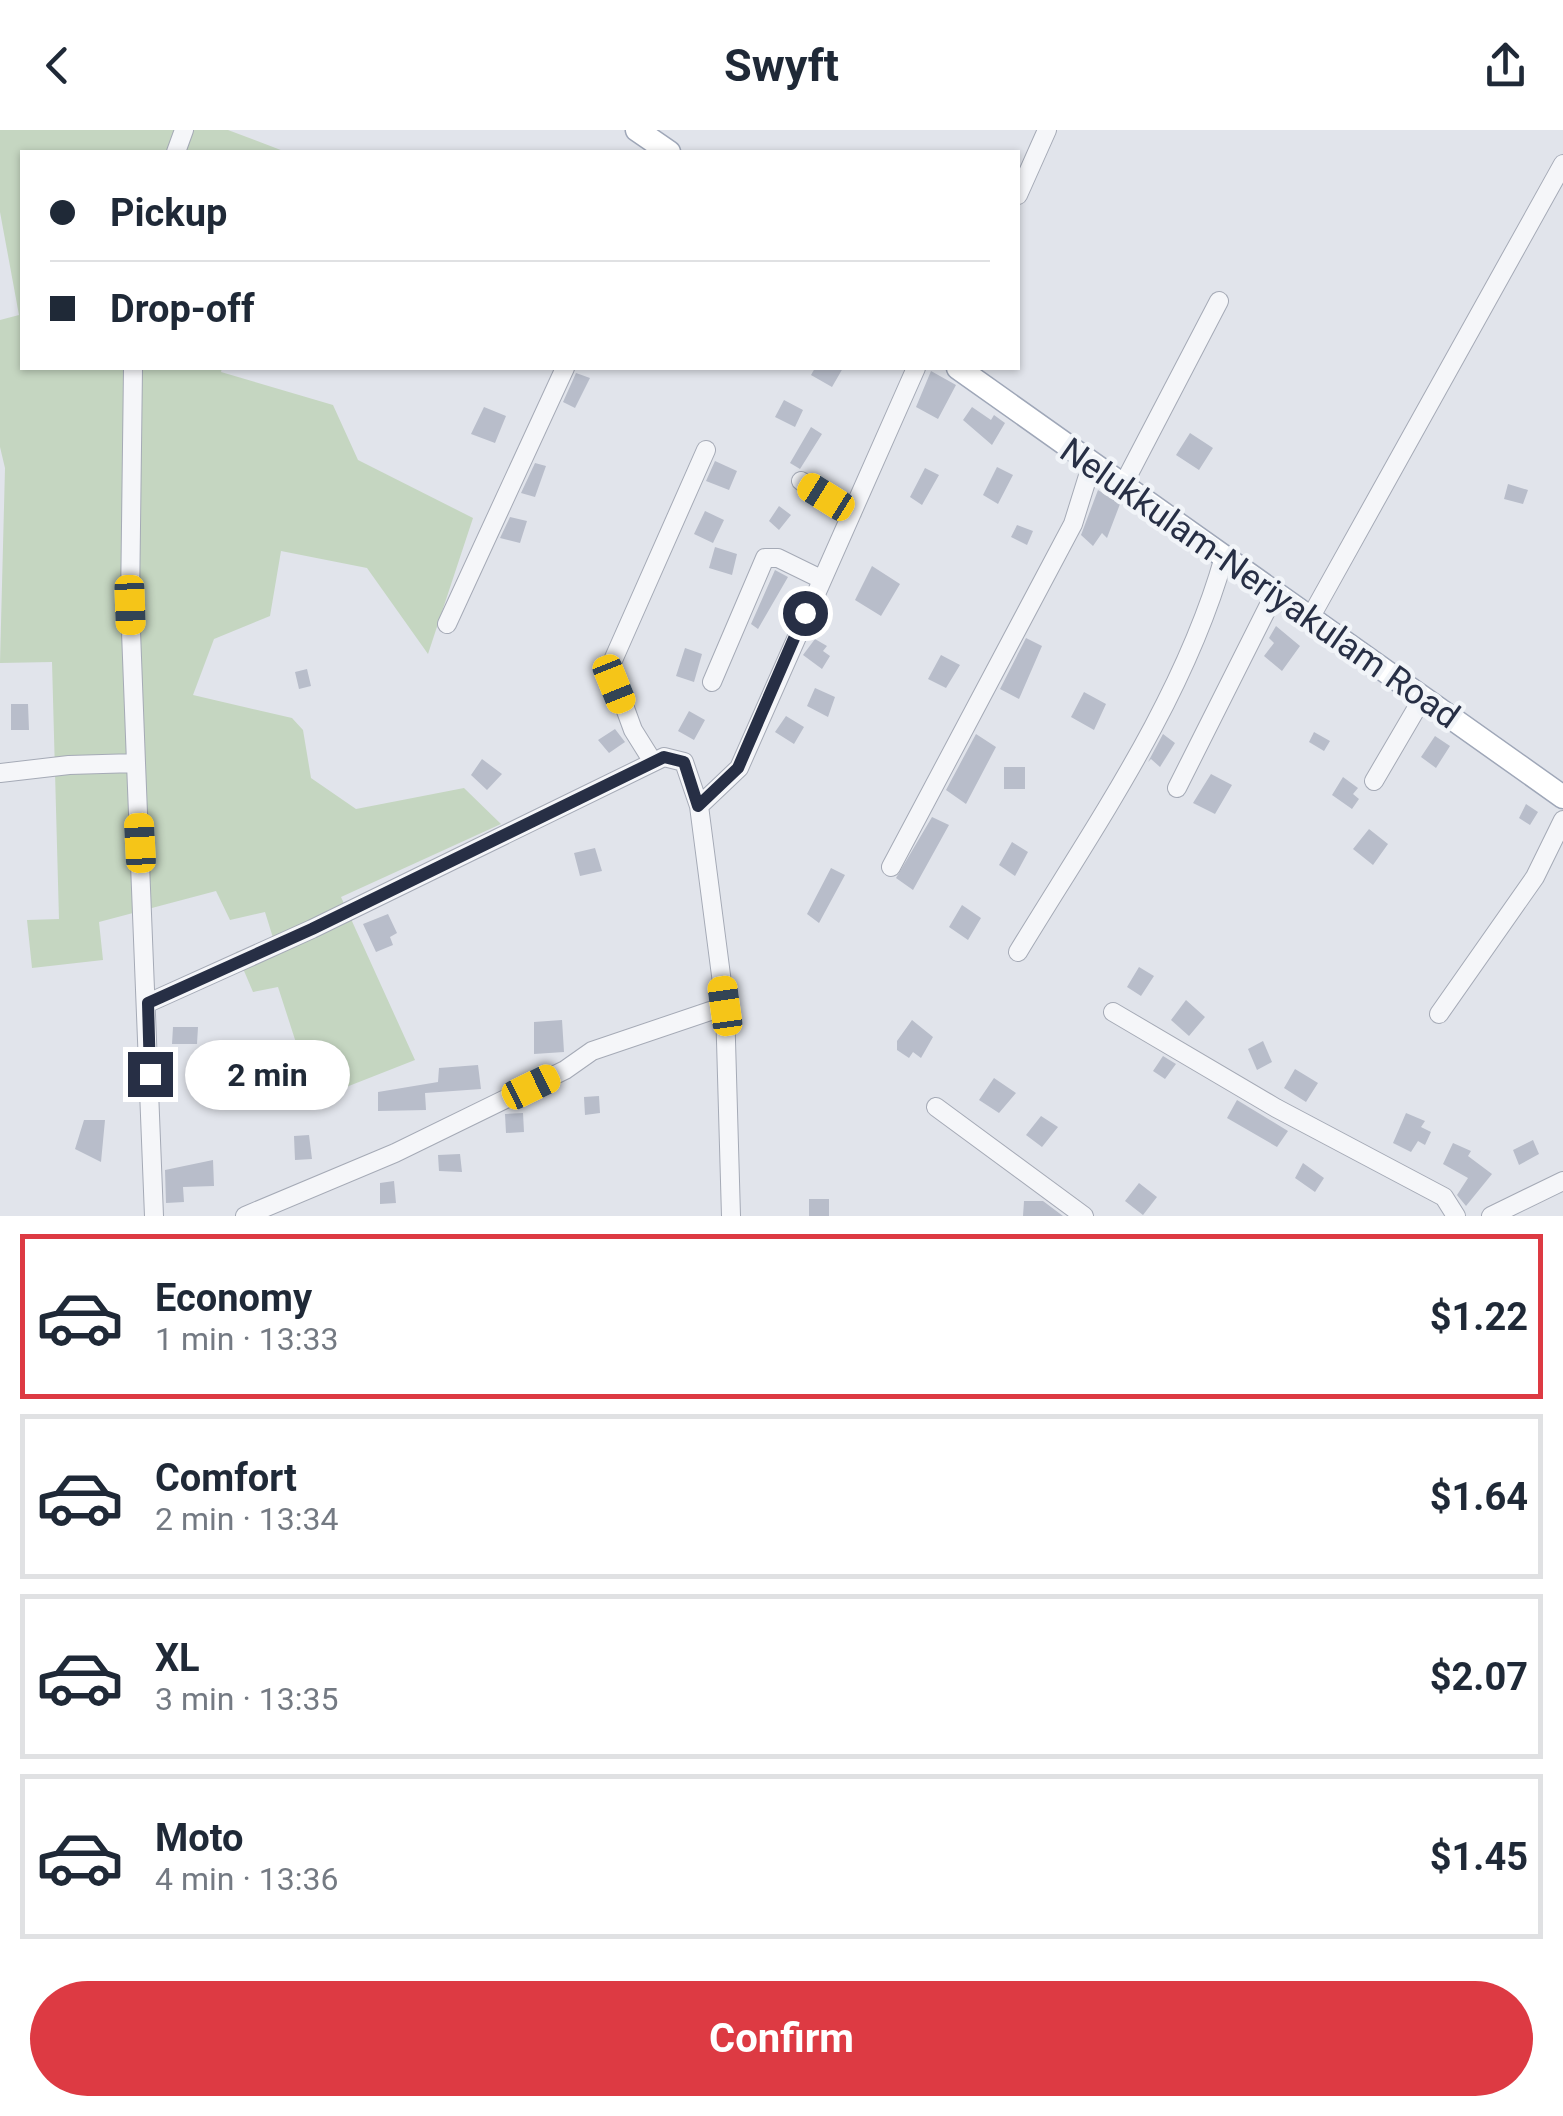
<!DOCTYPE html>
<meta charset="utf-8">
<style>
body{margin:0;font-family:Roboto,sans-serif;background:#f6f6f7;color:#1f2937;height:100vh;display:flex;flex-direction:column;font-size:38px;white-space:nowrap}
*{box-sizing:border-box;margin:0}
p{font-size:32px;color:#747a83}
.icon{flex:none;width:55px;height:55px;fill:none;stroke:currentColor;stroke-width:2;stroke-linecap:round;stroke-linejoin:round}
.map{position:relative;height:1086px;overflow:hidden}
.details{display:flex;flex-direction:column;background:#fff;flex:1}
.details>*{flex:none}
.top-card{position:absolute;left:20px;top:20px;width:1000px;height:220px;border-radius:0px;box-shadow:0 2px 8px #0004;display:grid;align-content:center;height:220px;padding:0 30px;background:#fff}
.end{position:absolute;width:45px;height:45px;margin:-22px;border:12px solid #272f45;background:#fff;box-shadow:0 0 0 5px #fff}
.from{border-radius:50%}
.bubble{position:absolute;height:70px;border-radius:35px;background:#fff;box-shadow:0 2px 8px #0004;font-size:32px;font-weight:700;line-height:70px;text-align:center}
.car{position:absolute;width:30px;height:60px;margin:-30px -15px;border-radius:12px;box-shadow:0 0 8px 2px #0007;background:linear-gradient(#f5c518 24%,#345 0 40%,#f5c518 0 76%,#345 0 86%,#f5c518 0)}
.top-card b{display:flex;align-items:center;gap:35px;height:95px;font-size:38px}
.top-card b+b{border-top:2px solid #e0e1e3}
.top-card i{width:25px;height:25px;background:#1f2937}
ul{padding:18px 0 0;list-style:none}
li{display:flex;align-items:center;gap:30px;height:165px;margin:0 20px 15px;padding:0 10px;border:5px solid #e0e1e3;border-radius:0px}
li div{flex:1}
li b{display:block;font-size:38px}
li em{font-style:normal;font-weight:700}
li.current{border-color:#dd3a43}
li>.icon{width:90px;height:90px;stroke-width:1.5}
.primary-button{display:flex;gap:20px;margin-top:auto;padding:20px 30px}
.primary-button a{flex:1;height:115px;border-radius:60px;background:#dd3a43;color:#fff;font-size:40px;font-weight:700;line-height:115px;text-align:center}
header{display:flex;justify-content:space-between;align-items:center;height:130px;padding:0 30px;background:#fff;font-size:45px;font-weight:700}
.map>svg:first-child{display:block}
</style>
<header><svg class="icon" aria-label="back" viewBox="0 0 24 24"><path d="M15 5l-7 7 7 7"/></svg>Swyft<svg class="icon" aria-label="share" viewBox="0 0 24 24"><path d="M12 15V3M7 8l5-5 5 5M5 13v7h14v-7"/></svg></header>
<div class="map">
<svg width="1563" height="1086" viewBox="0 0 1563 1086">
<rect width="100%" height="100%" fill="#e1e4eb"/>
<path fill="#c5d6c1" d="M 0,0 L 228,0 L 286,22 L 22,22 L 22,238 L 222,238 L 221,242 L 333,275 L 358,330 L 473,388 L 428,524 L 367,438 L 281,421 L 270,486 L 214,509 L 193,565 L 292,588 L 303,600 L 311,648 L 356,679 L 464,658 L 501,694 L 341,767 L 415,930 L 303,974 L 284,932 L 300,925 L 278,857 L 253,862 L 236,822 L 274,811 L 265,782 L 230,790 L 216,761 L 99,792 L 103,830 L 32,838 L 27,790 L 59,789 L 52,532 L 0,533 L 5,338 L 0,317 L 0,190 L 19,185 L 0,82 Z"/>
<path fill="#b8bdca" d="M 815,238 L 843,238 L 832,257 L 811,245 Z
M 931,241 L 956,255 L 938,289 L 916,277 Z
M 576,243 L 590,248 L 575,278 L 563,272 Z
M 784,270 L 803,280 L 795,297 L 775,287 Z
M 484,277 L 506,286 L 495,313 L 471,304 Z
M 972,277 L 991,290 L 994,285 L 1005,293 L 992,315 L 963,290 Z
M 811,297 L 822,304 L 800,339 L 790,333 Z
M 1190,303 L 1213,318 L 1199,340 L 1176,325 Z
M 715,331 L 737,341 L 729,360 L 706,351 Z
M 535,333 L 546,336 L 535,367 L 521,363 Z
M 997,337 L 1013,345 L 998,374 L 983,365 Z
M 925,338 L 939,345 L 922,375 L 910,367 Z
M 1508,354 L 1528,360 L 1523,374 L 1504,369 Z
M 1098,360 L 1120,374 L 1107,408 L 1102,403 L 1093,416 L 1081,405 Z
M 779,376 L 791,385 L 779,400 L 769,391 Z
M 705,381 L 724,390 L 713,413 L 694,404 Z
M 510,387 L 527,391 L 520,413 L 500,408 Z
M 1017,395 L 1033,401 L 1027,415 L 1011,407 Z
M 715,417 L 737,424 L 732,445 L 709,438 Z
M 872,436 L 900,454 L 881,486 L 855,470 Z
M 775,440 L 788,447 L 758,499 L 751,494 Z
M 1276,496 L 1300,516 L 1282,541 L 1264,526 L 1274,513 L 1269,508 Z
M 1026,508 L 1042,516 L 1019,569 L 1000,559 Z
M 815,509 L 827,516 L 823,521 L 830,526 L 822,539 L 803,525 Z
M 685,518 L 702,524 L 694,552 L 676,546 Z
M 941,525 L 960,535 L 946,558 L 928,549 Z
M 307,539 L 311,556 L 299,559 L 295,542 Z
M 815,558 L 835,567 L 828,587 L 807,576 Z
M 1084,562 L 1106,574 L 1094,600 L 1071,587 Z
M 11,574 L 28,574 L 29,600 L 11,600 Z
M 689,581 L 705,590 L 694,610 L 678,601 Z
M 786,586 L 804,597 L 794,614 L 775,602 Z
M 615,599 L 625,612 L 609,623 L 598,610 Z
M 1314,602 L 1330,611 L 1324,621 L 1309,612 Z
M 976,604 L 996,617 L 966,674 L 946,660 Z
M 1163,604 L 1175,613 L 1160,637 L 1151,629 L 1148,632 Z
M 1435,606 L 1450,616 L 1436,638 L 1421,627 Z
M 482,629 L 502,644 L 487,660 L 471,645 Z
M 1004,637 L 1025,637 L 1025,659 L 1004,659 Z
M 1211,644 L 1232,655 L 1215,684 L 1193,673 Z
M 1343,647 L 1358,658 L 1353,664 L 1359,669 L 1352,679 L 1332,665 Z
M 1526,674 L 1538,682 L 1530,695 L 1519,688 Z
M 932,687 L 949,695 L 913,760 L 896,748 Z
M 1369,699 L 1388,714 L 1373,735 L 1353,719 Z
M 1012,712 L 1028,722 L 1015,746 L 999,735 Z
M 595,718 L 602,741 L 580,746 L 574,723 Z
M 831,738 L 845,745 L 819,793 L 807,784 Z
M 962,775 L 981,788 L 968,810 L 949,797 Z
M 388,784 L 397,803 L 390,807 L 393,815 L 376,822 L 363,794 Z
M 1139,837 L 1154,846 L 1141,866 L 1127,857 Z
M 1186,870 L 1205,887 L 1189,906 L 1171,890 Z
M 562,890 L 564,922 L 534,924 L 534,892 Z
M 912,890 L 933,907 L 921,928 L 913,922 L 909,928 L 897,920 L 897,911 Z
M 173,897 L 198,897 L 197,914 L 172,914 Z
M 1263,911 L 1272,932 L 1257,940 L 1248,919 Z
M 1163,926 L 1176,934 L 1165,949 L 1153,941 Z
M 478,935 L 481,959 L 425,963 L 426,980 L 378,981 L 378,962 L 438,952 L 439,938 Z
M 1295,939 L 1318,953 L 1306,972 L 1284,958 Z
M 994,948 L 1016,963 L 999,983 L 979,970 Z
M 599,966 L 600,983 L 585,985 L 584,967 Z
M 1237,970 L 1288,1001 L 1277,1017 L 1227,988 Z
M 523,983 L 524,1002 L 506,1003 L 505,984 Z
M 1406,983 L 1425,991 L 1421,997 L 1431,1002 L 1425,1015 L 1418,1011 L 1411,1022 L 1393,1013 Z
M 1041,986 L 1058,997 L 1042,1017 L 1026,1005 Z
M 84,990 L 105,990 L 101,1032 L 75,1019 Z
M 309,1005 L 312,1029 L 295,1030 L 294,1006 Z
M 1533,1010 L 1539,1024 L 1519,1035 L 1513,1020 Z
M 1453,1013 L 1471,1021 L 1468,1026 L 1492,1044 L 1466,1076 L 1457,1065 L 1468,1048 L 1443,1034 Z
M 460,1024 L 462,1042 L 439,1041 L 438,1025 Z
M 213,1030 L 214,1056 L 183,1057 L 184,1072 L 166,1073 L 165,1040 Z
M 1303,1033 L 1324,1048 L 1315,1062 L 1295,1048 Z
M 394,1051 L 396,1073 L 380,1074 L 380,1053 Z
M 1139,1053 L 1157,1067 L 1143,1085 L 1125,1071 Z
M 809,1069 L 829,1069 L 829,1086 L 809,1086 Z
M 1024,1071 L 1043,1071 L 1063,1086 L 1023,1086 Z"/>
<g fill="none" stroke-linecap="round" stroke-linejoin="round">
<defs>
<path id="minor" d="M 176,22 L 184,0
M 1018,65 L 1047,0
M 133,238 L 130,475 L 136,633
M 801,351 L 852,383
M 1123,355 L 1219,171
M 1309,490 L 1563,34
M 447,494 L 565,238
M 712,552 L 765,428 L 778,428 L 821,449
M 653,632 L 633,600 L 610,537 L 706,320
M 0,643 L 69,635 L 136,633 L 154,1086
M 1374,651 L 1422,569
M 1177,658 L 1274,465
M 699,676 L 739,638 L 916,238
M 891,737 L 1073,394 L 1092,333
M 1018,822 C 1094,697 1184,569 1224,427
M 148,873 L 312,799 L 664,627 L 684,632 L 699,676 L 725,876 L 731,1086
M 1113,882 L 1276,978 L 1444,1067 L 1456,1086
M 1439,884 L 1535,747 L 1563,690
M 936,977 L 1084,1086
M 245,1086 L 395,1023 L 565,940 L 592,921 L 725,876
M 1491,1086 L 1563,1051"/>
<path id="major" d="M 637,0 L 669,22
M 958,238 L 1563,667"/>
</defs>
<use href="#minor" stroke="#a5aab6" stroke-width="20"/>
<use href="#major" stroke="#9fa7b8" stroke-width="25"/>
<use href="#minor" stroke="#f5f6f9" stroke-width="18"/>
<use href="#major" stroke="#fff" stroke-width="22"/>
</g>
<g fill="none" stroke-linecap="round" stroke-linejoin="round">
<path stroke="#272f45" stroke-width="12" d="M 150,944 L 148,873 L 312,799 L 664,627 L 684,632 L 698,676 L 738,638 L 805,483"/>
</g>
<g text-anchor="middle" stroke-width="9" stroke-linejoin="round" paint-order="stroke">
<g font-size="35" fill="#272f45" stroke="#f1f4f8">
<text transform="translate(1260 453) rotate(35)" y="12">Nelukkulam-Neriyakulam Road</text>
</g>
</g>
</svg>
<i class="end from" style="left:805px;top:483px"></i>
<i class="end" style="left:150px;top:944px"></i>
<div class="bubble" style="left:185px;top:910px;width:165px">2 min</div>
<i class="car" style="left:826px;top:367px;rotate:302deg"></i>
<i class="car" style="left:130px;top:475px;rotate:178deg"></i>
<i class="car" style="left:614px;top:554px;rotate:158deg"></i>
<i class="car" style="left:140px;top:713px;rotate:357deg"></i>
<i class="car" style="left:725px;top:876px;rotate:352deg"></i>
<i class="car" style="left:531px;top:957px;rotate:64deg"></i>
<div class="top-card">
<b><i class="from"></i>Pickup</b>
<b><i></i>Drop-off</b>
</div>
</div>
<section class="details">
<ul>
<li class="current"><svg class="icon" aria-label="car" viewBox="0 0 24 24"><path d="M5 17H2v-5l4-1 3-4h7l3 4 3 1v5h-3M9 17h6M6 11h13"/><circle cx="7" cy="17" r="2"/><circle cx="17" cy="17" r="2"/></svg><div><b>Economy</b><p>1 min · 13:33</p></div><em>$1.22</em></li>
<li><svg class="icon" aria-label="car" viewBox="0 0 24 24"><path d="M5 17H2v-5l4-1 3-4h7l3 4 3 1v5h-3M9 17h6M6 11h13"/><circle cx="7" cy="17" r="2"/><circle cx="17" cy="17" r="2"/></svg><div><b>Comfort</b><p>2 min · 13:34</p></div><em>$1.64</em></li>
<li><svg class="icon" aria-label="car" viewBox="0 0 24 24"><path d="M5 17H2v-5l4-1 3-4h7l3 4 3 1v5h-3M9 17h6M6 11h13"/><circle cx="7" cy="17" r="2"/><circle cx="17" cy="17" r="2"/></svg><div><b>XL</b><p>3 min · 13:35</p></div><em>$2.07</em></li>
<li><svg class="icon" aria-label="car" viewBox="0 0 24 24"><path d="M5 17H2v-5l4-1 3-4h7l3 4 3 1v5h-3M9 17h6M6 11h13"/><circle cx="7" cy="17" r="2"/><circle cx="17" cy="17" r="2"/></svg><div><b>Moto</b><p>4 min · 13:36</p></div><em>$1.45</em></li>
</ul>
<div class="primary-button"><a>Confirm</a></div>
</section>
